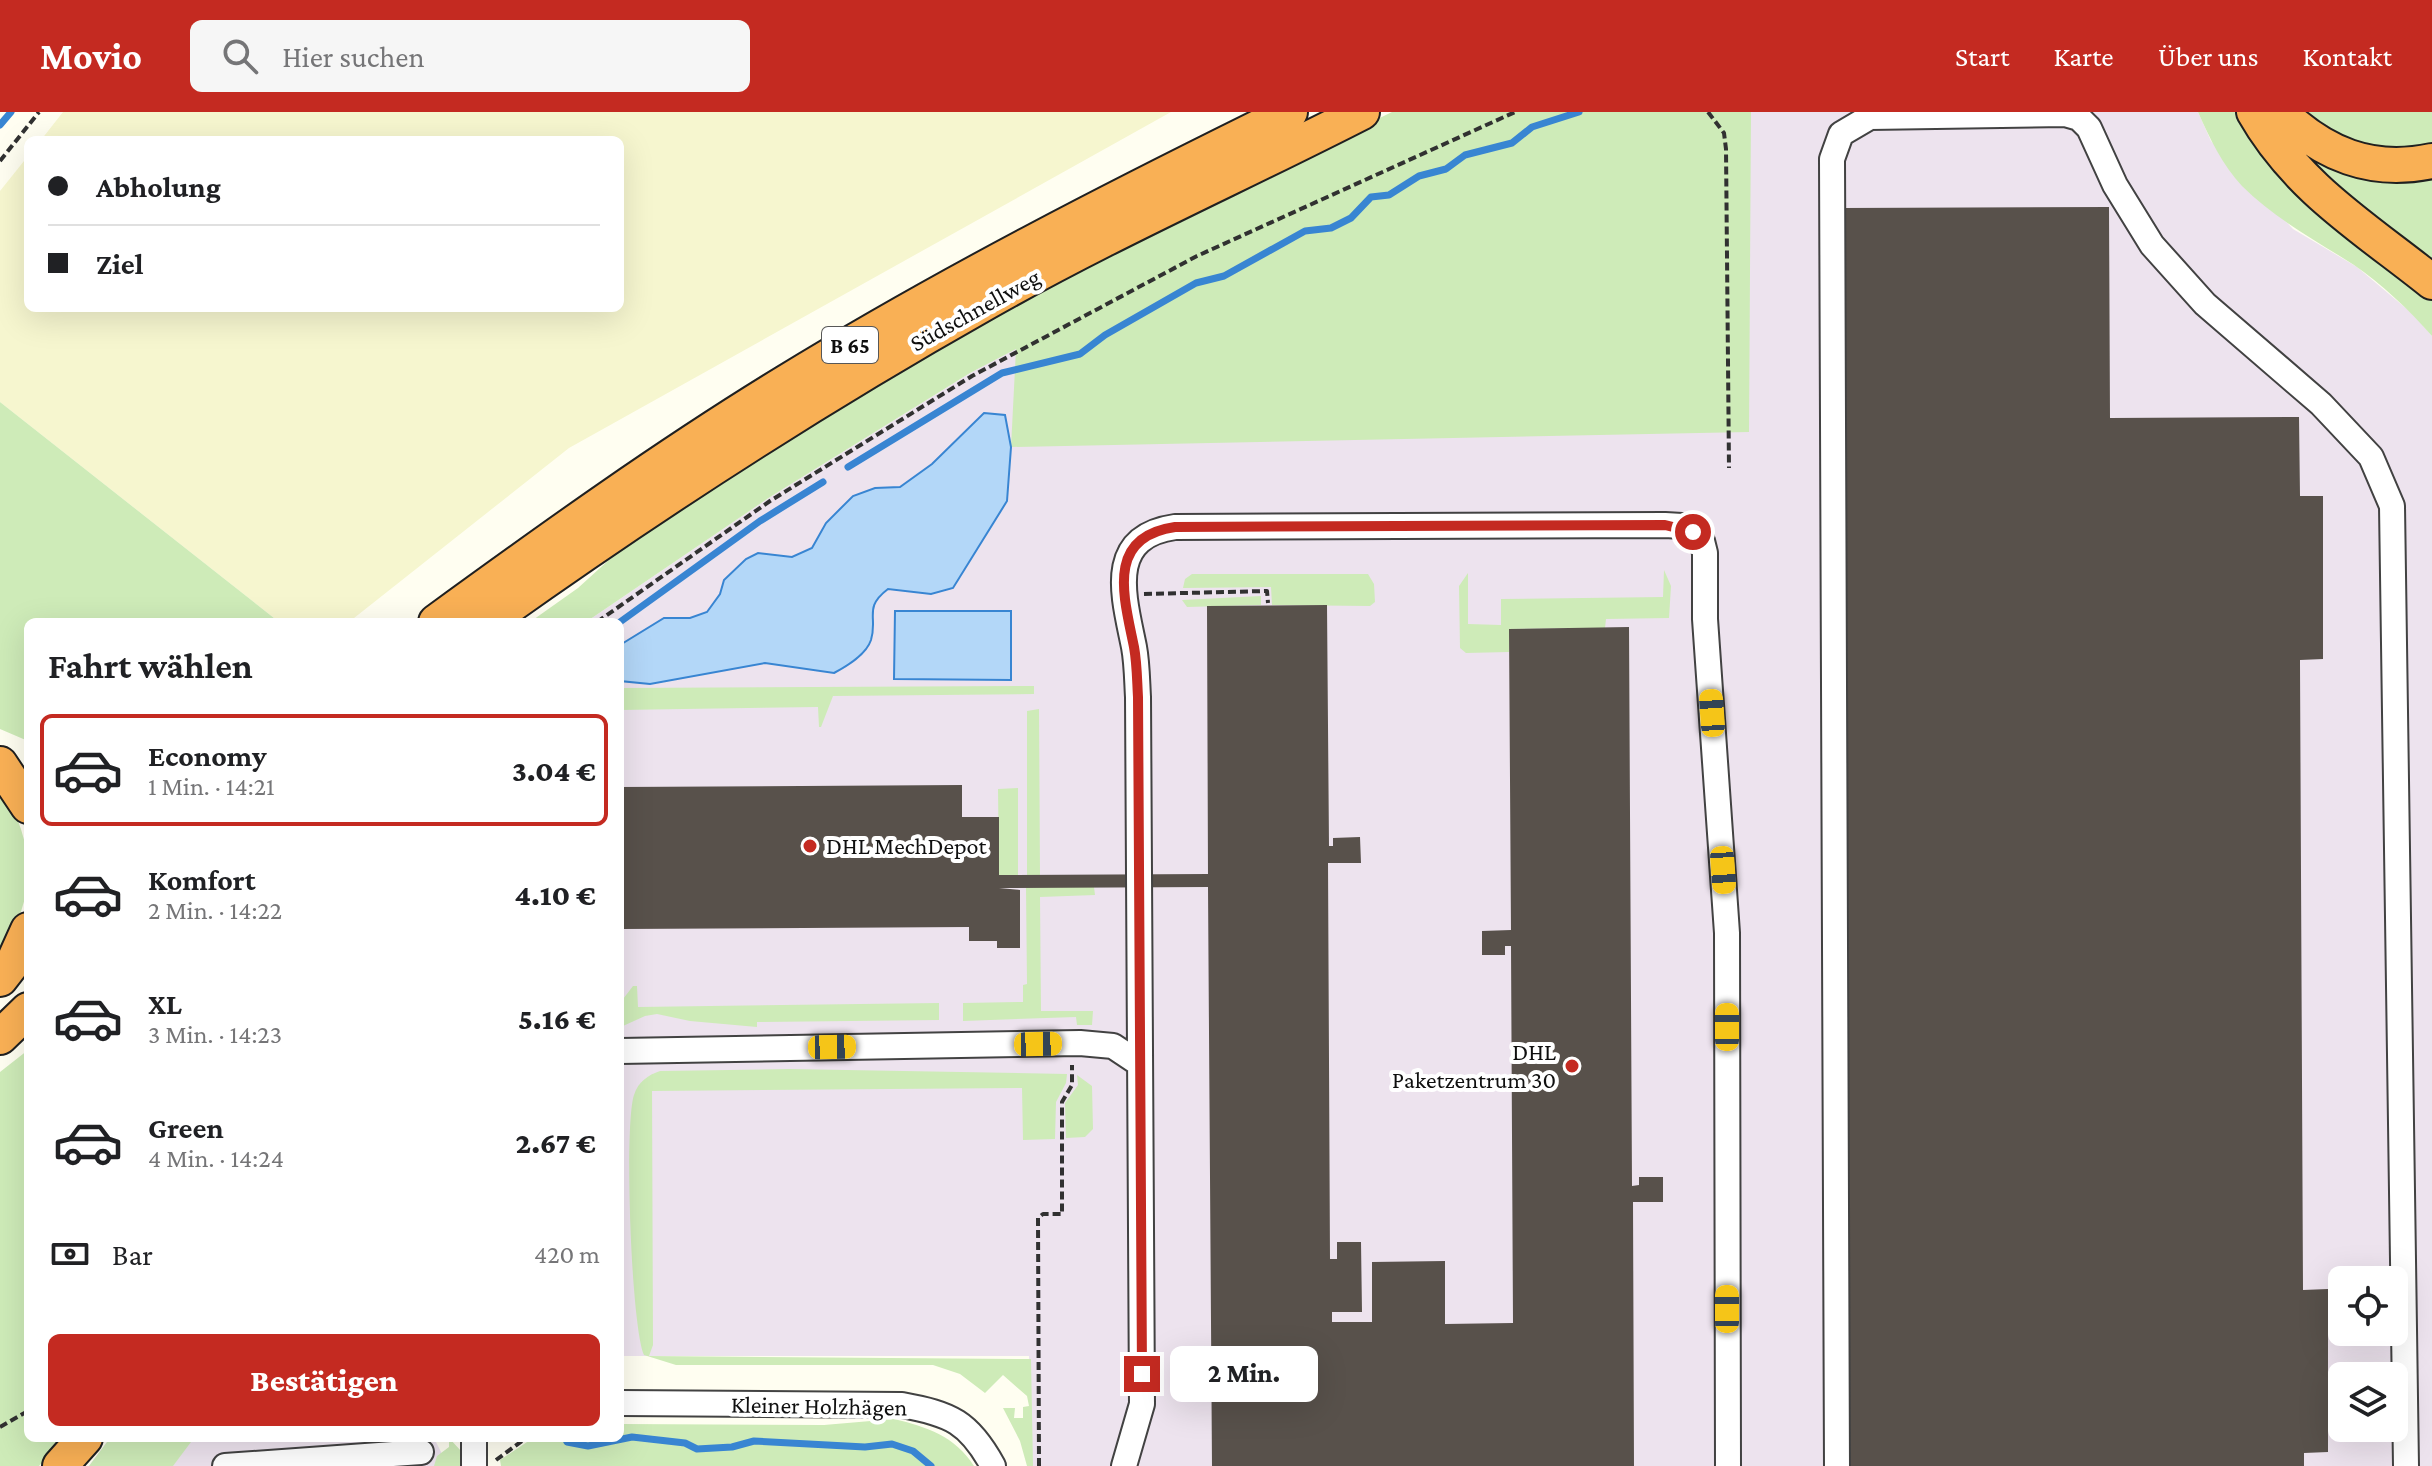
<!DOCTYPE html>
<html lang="de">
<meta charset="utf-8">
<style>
body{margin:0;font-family:"Crimson Pro",serif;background:#f6f6f6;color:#202124;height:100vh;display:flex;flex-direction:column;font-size:30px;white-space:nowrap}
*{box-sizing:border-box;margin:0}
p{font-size:26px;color:#757577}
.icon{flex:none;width:44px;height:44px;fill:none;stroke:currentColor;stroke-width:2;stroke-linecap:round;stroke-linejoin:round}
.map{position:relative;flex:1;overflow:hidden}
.drawer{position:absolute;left:24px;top:506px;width:600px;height:824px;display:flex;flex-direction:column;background:#fff;border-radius:12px;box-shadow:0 8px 32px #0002}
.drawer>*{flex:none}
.top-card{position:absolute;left:24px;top:24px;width:600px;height:176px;border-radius:12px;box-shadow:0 8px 32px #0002;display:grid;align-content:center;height:176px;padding:0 24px;background:#fff}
.fabs{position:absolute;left:2328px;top:1154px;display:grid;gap:16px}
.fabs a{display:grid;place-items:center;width:80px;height:80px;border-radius:12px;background:#fff;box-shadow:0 8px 32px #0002;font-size:40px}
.end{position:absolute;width:36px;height:36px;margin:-18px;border:10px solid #c42a21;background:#fff;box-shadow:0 0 0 4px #fff}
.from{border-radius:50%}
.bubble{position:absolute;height:56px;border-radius:12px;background:#fff;box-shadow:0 8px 32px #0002;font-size:26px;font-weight:800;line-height:56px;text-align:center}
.car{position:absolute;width:24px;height:48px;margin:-24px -12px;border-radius:10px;box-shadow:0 0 6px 2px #0007;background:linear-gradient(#f5c518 24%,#345 0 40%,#f5c518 0 76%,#345 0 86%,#f5c518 0)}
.top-card b{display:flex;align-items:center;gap:28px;height:76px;font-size:30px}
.top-card b+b{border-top:2px solid #e0e0e0}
.top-card i{width:20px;height:20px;background:#202124}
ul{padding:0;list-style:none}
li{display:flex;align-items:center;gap:24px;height:112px;margin:0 16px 12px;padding:0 8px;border:4px solid transparent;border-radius:12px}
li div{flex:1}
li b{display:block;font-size:30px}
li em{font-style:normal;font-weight:800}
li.selected{border-color:#c42a21}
li>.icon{width:72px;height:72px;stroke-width:1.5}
h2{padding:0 24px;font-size:36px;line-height:96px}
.pay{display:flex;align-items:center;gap:20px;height:88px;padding:0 24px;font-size:30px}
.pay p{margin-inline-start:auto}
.button{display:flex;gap:16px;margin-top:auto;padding:16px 24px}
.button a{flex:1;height:92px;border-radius:12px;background:#c42a21;color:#fff;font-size:32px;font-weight:800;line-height:92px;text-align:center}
header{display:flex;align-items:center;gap:48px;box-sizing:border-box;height:112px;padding:0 40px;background:#c42a21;color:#fff}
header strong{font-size:38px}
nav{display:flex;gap:44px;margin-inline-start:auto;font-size:28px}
.search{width:560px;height:72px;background:#f6f6f6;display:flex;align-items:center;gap:20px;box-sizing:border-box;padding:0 28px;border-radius:12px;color:#757577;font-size:30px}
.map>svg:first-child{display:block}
</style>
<header>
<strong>Movio</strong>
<div class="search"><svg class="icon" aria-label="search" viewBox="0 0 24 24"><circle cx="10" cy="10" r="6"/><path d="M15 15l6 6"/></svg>Hier suchen</div>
<nav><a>Start</a><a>Karte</a><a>Über uns</a><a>Kontakt</a></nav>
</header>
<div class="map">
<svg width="2432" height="1354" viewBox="0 0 2432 1354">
<rect width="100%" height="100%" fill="#fffef1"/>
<path fill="#ede3ee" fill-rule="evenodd" d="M 1502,0 L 2198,0 L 2211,29 L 2293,117 L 2357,155 L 2414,203 L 2432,224 L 2432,1354 L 1032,1354 L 1029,1244 L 620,1244 L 620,510 L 586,510 L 770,385 L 970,261 L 1194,141 ZM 2342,1168 L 2394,1168 L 2394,1220 L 2342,1220 ZM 2342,1264 L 2394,1264 L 2394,1316 L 2342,1316 Z
M 110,1326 L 434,1326 L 448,1354 L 89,1354 Z"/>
<path fill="#f6f6cf" d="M 63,0 L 1171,0 L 569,336 L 349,510 L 279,510 L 0,290 L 0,79 L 28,44 L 28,196 L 620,196 L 620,28 L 41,28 Z"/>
<path fill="#ceebb8" d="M 1392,0 L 1751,0 L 1749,320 L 1011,335 L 1016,237 L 970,261 L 770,385 L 586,510 L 530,510 L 578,476 L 633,426 L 678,394 L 955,224 L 1142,122 Z
M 2198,0 L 2241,0 L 2432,183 L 2432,224 C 2409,198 2382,172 2354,153 C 2315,128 2275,107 2242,74 C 2223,54 2209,25 2198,0 Z
M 2269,0 L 2432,57 L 2432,156 L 2359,104 Z
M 2297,0 L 2432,0 L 2432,36 C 2374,48 2345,29 2297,0 Z
M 0,290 L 279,510 L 28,510 L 28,629 L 0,617 Z
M 1664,458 L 1671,474 L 1669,506 L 1606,507 L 1605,516 L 1510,517 L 1509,540 L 1466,541 L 1460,536 L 1459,474 L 1468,461 L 1468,512 L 1501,513 L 1501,487 L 1663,485 Z
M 1192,462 L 1368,462 L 1374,472 L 1375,490 L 1370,494 L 1272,493 L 1271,475 L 1183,476 L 1185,467 Z
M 1261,484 L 1261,493 L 1187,495 L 1182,488 Z
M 1034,574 L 1034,582 L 833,584 L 821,615 L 819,615 L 818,595 L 620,598 L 620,576 Z
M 1039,597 L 1040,763 L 1027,763 L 1027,599 Z
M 0,672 C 35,732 40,781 0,840 Z
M 1018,676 L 1018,763 L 999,763 L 998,677 Z
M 1026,775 L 1094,775 L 1095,783 L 1040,785 L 1041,899 L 1093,899 L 1092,913 L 1077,913 L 1076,905 L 963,909 L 963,891 L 1023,890 L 1023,873 L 1027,872 Z
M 633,874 L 637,874 L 638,895 L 939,891 L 939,908 L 757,910 L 757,915 L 690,909 L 657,902 L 645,904 L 623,914 L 620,891 Z
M 28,938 L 28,1326 L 62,1326 L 39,1354 L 0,1354 L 0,960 Z
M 789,957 L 1067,962 L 1066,971 L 1056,990 L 1055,1027 L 1023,1028 L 1022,976 L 652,979 L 653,1233 L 649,1244 L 1031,1247 L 1033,1354 L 1027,1354 L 1020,1329 L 1003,1296 L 1015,1296 L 1014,1306 L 1023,1306 L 1023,1295 L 1029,1294 L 1027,1284 L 1003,1263 L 985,1281 L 960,1262 L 933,1253 L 676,1253 L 644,1243 C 631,1214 624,1013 634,983 C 638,970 648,963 660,959 Z
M 1077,963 L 1092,974 L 1093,1017 L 1085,1025 L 1066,1026 L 1065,991 L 1078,973 Z
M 894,1307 C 927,1315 955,1324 974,1354 L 501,1354 L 500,1348 L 533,1326 L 620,1326 L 620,1312 L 824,1313 Z
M 110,1326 L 194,1326 L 173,1354 L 89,1354 Z
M 449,1326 L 462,1340 L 462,1354 L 434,1354 L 437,1344 L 449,1335 Z"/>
<path fill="#b3d7f8" stroke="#3885d2" stroke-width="2" d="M 984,301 L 1005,303 L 1011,335 L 1007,389 L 953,476 L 931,482 L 888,477 C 863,496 878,505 871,528 C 866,543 847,554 834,561 L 765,551 L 650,572 L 620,569 L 620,533 L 664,506 L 690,506 L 707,500 L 720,482 L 724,468 L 746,447 L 758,441 L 792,445 L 812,436 L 826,411 L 853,384 L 875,376 L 900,375 L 932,352 Z
M 895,499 L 1011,499 L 1011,568 L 894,567 Z"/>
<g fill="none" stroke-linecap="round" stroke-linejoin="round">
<path stroke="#3885d2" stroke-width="7" d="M 0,13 L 11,0
M 848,355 L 1002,261 L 1080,242 L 1105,223 L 1196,171 L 1224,164 L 1305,119 L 1331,116 L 1351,106 L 1371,85 L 1389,83 L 1419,64 L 1446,57 L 1465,43 L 1512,31 L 1532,15 L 1579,0
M 620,510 L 760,409 L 823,370
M 565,1326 L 567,1330 L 588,1334 L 632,1325 L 685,1331 L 697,1337 L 732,1335 L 754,1329 L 865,1335 L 892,1332 L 913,1339 L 931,1354"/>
</g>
<path fill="#58514b" d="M 2109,95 L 2110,306 L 2299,305 L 2300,384 L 2323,384 L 2323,547 L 2300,548 L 2300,552 L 2303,1178 L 2328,1177 L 2328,1340 L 2304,1341 L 2304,1354 L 1849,1354 L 1843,96 Z
M 1327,493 L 1329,734 L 1333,734 L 1333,726 L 1360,725 L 1361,751 L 1328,751 L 1330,1147 L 1337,1147 L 1337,1130 L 1361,1130 L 1362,1200 L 1332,1200 L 1332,1210 L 1372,1210 L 1372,1150 L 1445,1149 L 1445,1212 L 1513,1211 L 1511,834 L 1505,834 L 1505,843 L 1482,843 L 1482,819 L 1511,818 L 1509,517 L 1629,515 L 1632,1074 L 1639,1073 L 1639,1065 L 1663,1065 L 1663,1090 L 1633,1090 L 1634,1354 L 1212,1354 L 1208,775 L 999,776 L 1020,778 L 1020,836 L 997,836 L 997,829 L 969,829 L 969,815 L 620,817 L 620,675 L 962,673 L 962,705 L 999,705 L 999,763 L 1208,762 L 1207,494 Z"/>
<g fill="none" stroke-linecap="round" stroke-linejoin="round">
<defs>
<path id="minor" d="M 620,939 L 1080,931 L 1113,934 L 1140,952
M 620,1291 L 902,1293 C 951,1302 969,1310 993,1354
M 474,1326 L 474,1354
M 225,1354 L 421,1340
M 1124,1354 L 1142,1292 L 1138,585 C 1137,568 1137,551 1134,535 C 1124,485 1105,425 1175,415 L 1665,413 L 1682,414 L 1693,420 L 1702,429 L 1705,441 L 1705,507 L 1727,821 L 1728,1354
M 1837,1354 L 1832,47 L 1841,22 L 1870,5 L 2065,2 L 2079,6 L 2089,16 L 2115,73 L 2152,133 L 2205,192 L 2321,292 L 2371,345 L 2392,394 L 2406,1354"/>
<path id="highway" d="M 2254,0 C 2297,76 2366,117 2432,170
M 2280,0 C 2323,42 2371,62 2432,49
M 436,510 C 550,427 664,345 785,271 C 948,171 1119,84 1290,0
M 487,510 C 648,395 813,288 985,191 C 1108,121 1237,64 1362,0
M 0,652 L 28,694
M 0,867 L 14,849 L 28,818
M 0,925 L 28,898
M 60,1354 L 85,1326"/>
</defs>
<use href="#minor" stroke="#424242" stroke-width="28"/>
<use href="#highway" stroke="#202020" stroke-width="38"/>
<path stroke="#313131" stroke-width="4" stroke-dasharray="8 4" stroke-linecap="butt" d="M 1708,0 L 1724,21 L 1726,37 L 1729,356
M 0,49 L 39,0
M 1144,482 L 1267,479 L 1268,491
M 597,510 L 770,389 L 972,264 L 1197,144 L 1515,0
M 0,1315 L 28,1299
M 496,1348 L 526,1326
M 1039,1354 L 1038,1106 L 1043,1102 L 1062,1102 L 1062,990 L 1072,973 L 1072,953"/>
<use href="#minor" stroke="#fff" stroke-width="24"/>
<use href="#highway" stroke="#f9b055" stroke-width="34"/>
</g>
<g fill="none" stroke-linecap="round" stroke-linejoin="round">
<path stroke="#c42a21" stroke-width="10" d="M 1142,1262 L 1138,585 C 1137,568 1137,551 1134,535 C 1124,485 1105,425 1175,415 L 1665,413 L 1693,420"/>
</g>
<g fill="#c42a21" stroke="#fff" stroke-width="3">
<circle cx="810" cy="734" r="8"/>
<circle cx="1572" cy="954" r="8"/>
</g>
<g text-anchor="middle" stroke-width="8" stroke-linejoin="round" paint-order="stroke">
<rect fill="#fff" stroke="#575757" stroke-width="2" x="822" y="215" width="56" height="36" rx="6"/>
<g font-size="22" font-weight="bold" fill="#0f0f0f">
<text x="850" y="241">B 65</text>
</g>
<g font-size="24" fill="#0f0f0f" stroke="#fff">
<text transform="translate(975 198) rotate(-29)" y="8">Südschnellweg</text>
<text transform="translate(819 1294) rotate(1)" y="8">Kleiner Holzhägen</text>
</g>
<g font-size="24" fill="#0f0f0f" stroke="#fff" text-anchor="start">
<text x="826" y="742">DHL MechDepot</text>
<text x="1556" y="948" text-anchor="end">DHL<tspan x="1556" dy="28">Paketzentrum 30</tspan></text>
</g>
</g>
</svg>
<div class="fabs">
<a><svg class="icon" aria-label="locate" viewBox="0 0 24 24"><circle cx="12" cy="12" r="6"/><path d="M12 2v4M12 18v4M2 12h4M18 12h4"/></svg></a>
<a><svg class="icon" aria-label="layers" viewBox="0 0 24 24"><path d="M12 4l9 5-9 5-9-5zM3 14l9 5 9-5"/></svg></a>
</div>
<i class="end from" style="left:1693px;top:420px"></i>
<i class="end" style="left:1142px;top:1262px"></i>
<div class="bubble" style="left:1170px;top:1234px;width:148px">2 Min.</div>
<i class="car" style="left:1712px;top:601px;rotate:356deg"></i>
<i class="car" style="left:1723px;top:758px;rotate:176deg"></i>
<i class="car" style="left:1727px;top:915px;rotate:0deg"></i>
<i class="car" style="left:1038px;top:932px;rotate:89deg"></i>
<i class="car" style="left:832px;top:935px;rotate:89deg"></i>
<i class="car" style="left:1727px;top:1197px;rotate:0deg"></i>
<div class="top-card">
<b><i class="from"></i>Abholung</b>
<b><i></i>Ziel</b>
</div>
<section class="drawer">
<h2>Fahrt wählen</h2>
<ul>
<li class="selected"><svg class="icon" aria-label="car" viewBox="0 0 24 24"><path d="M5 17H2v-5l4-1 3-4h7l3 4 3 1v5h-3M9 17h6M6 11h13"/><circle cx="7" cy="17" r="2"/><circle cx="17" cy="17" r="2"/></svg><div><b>Economy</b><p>1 Min. · 14:21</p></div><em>3.04 €</em></li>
<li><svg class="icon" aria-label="car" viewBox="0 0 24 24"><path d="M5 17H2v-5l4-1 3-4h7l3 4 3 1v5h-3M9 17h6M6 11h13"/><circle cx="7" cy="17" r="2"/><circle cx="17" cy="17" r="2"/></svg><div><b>Komfort</b><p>2 Min. · 14:22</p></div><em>4.10 €</em></li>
<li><svg class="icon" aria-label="car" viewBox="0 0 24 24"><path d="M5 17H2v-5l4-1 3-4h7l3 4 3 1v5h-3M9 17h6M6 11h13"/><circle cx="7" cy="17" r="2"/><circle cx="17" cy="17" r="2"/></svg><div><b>XL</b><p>3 Min. · 14:23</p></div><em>5.16 €</em></li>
<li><svg class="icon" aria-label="car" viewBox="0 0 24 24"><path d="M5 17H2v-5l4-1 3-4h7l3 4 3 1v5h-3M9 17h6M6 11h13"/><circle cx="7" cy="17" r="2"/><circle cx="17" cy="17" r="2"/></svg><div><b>Green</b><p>4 Min. · 14:24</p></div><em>2.67 €</em></li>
</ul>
<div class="pay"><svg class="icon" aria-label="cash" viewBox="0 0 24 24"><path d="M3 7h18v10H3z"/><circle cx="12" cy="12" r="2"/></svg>Bar<p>420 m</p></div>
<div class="button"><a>Bestätigen</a></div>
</section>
</div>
